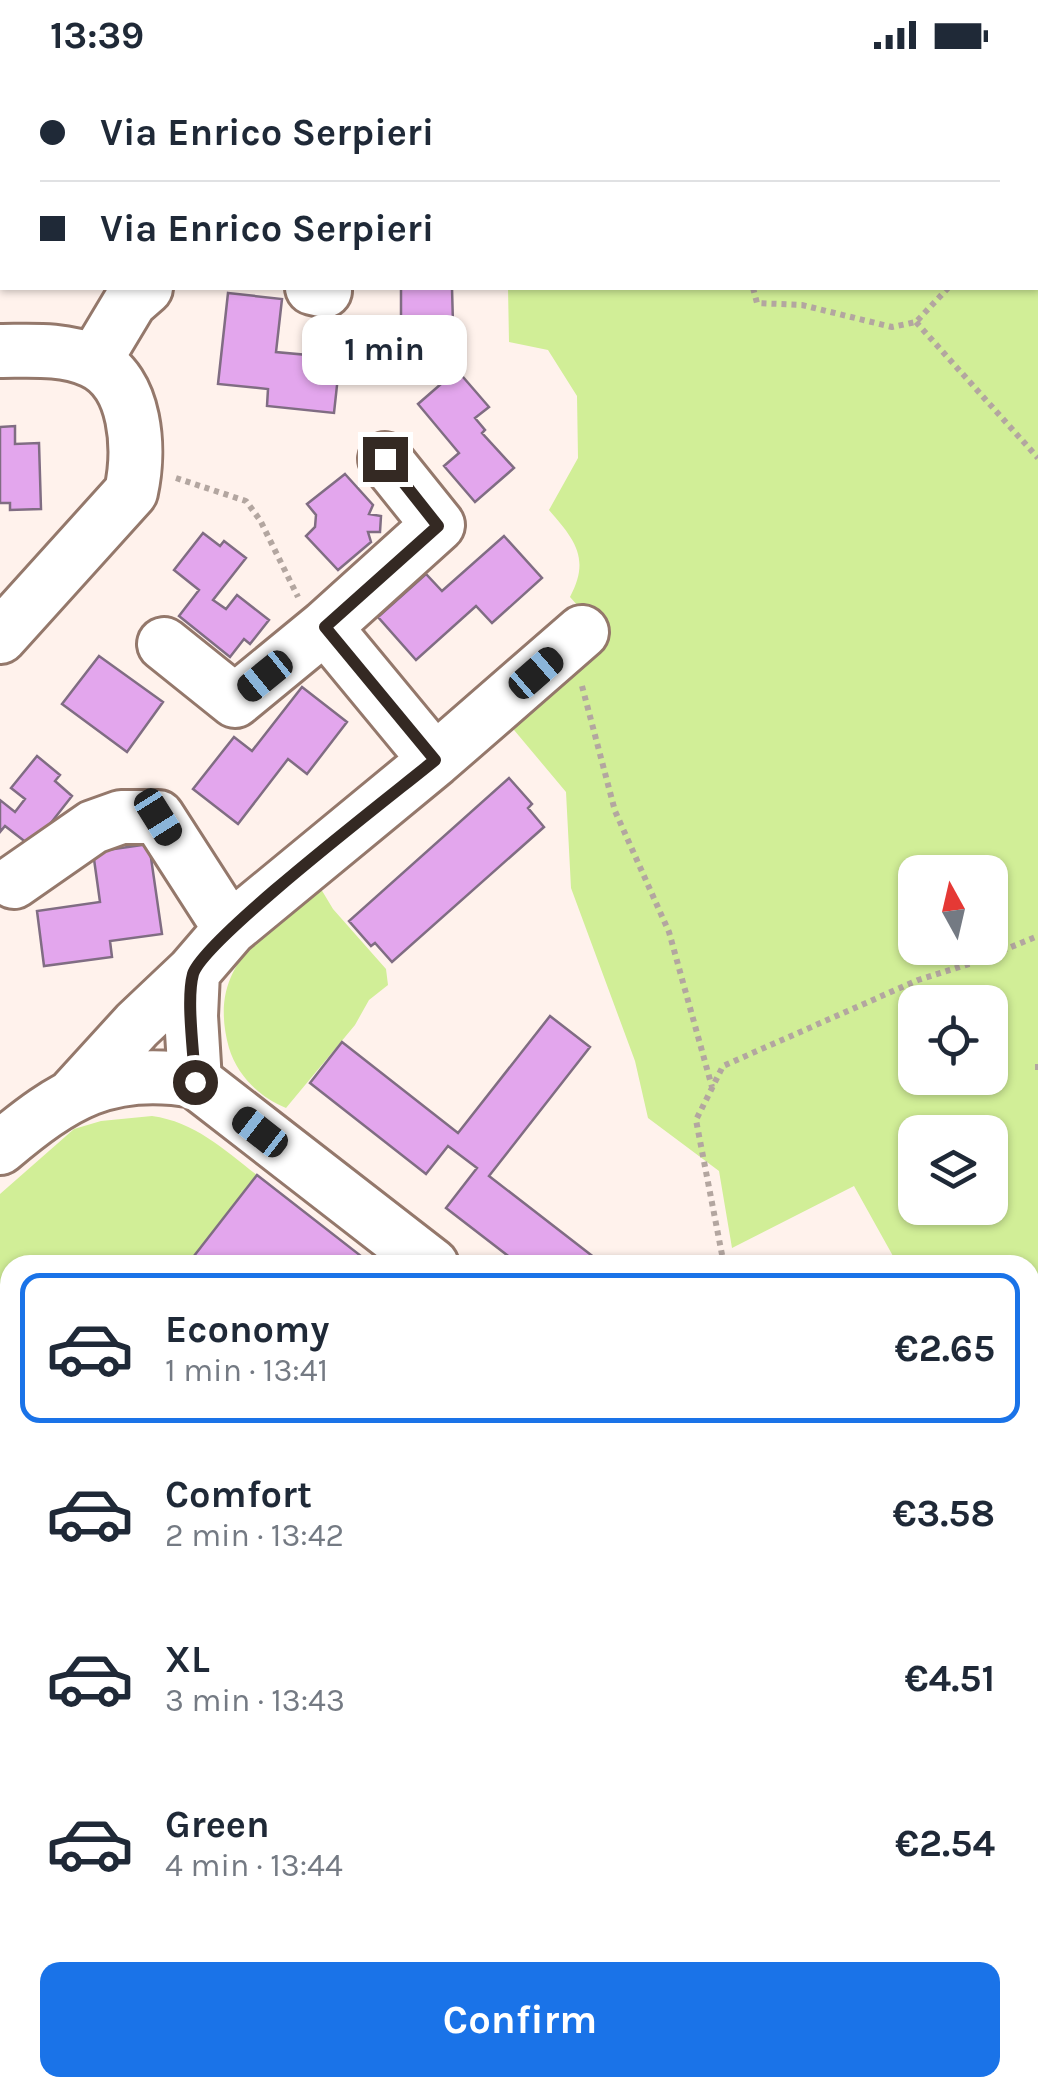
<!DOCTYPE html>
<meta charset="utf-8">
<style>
body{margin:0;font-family:Karla,sans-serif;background:#f6f6f7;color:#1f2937;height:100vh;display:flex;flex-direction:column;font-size:38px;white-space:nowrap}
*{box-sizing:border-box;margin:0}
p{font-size:32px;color:#747a83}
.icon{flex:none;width:55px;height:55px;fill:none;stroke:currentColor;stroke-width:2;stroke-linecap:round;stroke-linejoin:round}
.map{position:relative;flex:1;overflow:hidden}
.drawer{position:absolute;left:0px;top:1185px;width:1040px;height:842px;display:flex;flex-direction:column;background:#fff;border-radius:30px 30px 0 0;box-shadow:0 2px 8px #0004}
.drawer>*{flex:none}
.top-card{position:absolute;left:0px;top:0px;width:1040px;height:220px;box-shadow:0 2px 8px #0004;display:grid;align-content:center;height:220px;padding:0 40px;background:#fff}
.needle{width:65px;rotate:352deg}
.buttons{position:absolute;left:898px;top:785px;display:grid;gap:20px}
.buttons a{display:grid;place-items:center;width:110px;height:110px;border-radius:20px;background:#fff;box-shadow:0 2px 8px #0004;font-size:50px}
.end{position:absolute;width:45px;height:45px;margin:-22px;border:12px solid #342923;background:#fff;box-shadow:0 0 0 5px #fff}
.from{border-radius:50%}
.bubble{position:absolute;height:70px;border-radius:20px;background:#fff;box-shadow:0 2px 8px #0004;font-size:32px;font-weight:700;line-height:70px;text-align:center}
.car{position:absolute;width:30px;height:60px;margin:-30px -15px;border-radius:12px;box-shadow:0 0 8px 2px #0007;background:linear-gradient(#222 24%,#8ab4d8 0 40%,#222 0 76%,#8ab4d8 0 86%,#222 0)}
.top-card b{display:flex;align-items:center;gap:35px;height:95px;font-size:38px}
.top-card b+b{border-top:2px solid #e0e1e3}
.top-card i{width:25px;height:25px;background:#1f2937}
ul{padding:18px 0 0;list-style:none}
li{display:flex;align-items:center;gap:30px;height:150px;margin:0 20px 15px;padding:0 20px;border:5px solid transparent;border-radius:20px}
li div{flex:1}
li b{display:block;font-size:38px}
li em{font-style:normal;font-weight:700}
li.selected{border-color:#1a73e8}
li>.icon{width:90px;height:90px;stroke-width:1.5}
.cta{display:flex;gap:20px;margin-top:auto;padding:20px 40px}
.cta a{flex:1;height:115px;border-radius:20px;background:#1a73e8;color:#fff;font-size:40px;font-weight:700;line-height:115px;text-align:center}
.status{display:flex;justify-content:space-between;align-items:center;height:70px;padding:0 50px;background:#fff;direction:ltr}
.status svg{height:28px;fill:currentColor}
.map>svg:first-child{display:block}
</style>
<div class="status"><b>13:39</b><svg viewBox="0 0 49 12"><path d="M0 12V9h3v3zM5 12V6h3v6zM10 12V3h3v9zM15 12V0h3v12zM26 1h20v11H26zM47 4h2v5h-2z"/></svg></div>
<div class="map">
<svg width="1038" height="2027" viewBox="0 0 1038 2027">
<rect width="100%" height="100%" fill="#fff2ec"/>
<path fill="#d1ee97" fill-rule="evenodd" d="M 0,0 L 272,0 L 2,2 L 0,139 Z
M 445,0 L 609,0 L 615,2 L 439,2 Z
M 765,0 L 1038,0 L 1038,1226 L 1030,1228 L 1030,1195 L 898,1195 L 854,1116 L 732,1178 L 719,1101 L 648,1048 L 635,991 L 571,818 L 566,722 L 509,654 L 601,562 L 570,527 C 591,488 574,469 549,440 L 578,388 L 577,326 L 548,280 L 509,272 L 508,218 L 1038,218 L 1038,2 L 764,2 ZM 915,802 L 990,802 L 990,878 L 915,878 ZM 915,932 L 990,932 L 990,1008 L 915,1008 ZM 915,1062 L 990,1062 L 990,1138 L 915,1138 Z
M 321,819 L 333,839 L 386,899 L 388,915 L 369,930 L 355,955 L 286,1038 C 260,1028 237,1005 229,978 C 206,895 263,864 321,819 Z
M 152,1046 C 195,1052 223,1079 257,1105 L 187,1195 L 10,1195 L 10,1417 L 0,1405 L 0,1124 L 74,1059 L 101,1051 Z
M 1038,1255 L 1038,1357 L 1035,1359 L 1030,1348 L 1030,1258 Z"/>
<path fill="#e3a6ed" stroke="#806d83" stroke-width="2.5" d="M 401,218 L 452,218 L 453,254 L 401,254 Z
M 228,223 L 282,229 L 276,282 L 340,288 L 334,343 L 267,336 L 268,319 L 218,314 Z
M 457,300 L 489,337 L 475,348 L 485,360 L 482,363 L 514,398 L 475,432 L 444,396 L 459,383 L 418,334 Z
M 15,356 L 15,374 L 39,373 L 41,439 L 10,440 L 10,433 L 0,433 L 0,357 Z
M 345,404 L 373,435 L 369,444 L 381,446 L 380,462 L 368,462 L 371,472 L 338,500 L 306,466 L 315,457 L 316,445 L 307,434 Z
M 203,463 L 220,476 L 224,471 L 246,488 L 213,530 L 226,539 L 237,525 L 269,550 L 250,574 L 244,569 L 230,587 L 179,546 L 199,520 L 174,500 Z
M 504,466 L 542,508 L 492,553 L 476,536 L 416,590 L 378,547 L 426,504 L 442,521 Z
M 99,586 L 163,632 L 127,682 L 62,634 Z
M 302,617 L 347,652 L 307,704 L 288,689 L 238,754 L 193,719 L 234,667 L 252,681 Z
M 37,686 L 60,705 L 55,711 L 72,726 L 32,777 L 5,756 L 0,762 L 0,730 L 15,742 L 25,729 L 11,718 Z
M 509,708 L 532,734 L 528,738 L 544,757 L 392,892 L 375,873 L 371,876 L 349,851 Z
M 149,774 L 162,864 L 110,871 L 112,887 L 44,896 L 37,841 L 100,832 L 93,782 Z
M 550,946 L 590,977 L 489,1106 L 604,1195 L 520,1195 L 446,1138 L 477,1098 L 448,1076 L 426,1104 L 310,1013 L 342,972 L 458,1063 Z
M 257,1105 L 370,1193 L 368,1195 L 285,1195 L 277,1188 L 271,1195 L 187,1195 Z
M 3,1512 L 10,1521 L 10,1619 L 0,1607 Z
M 10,1709 L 10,1796 L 0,1805 L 0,1718 Z
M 1030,1713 L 1038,1713 L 1038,1958 L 1030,1958 Z
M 10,1913 L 10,1993 L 0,2002 L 0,1922 Z
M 166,2018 L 256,2018 L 245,2027 L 155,2027 Z
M 354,2018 L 448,2018 L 456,2027 L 407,2027 L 402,2021 L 395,2027 L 343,2027 Z
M 690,2018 L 745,2018 L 745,2027 L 690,2027 Z"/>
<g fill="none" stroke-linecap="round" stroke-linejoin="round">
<defs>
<path id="minor" d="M 666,0 L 667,2
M 718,0 L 718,2
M 300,2 L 305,0
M 0,164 L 2,164
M 312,218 L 325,221
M 0,281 C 30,281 63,278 92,291 C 138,311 140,381 131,422 L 0,567
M 94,292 L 130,232 L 146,218
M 325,557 L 435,690
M 164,574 L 235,631 L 325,557 L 438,455 L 385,389
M 14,812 L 93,757 L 121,747 L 158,747 L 230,859
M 193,902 L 191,946 L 195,1011
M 75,1023 L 137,955 L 193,902 L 230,859 L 435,690 L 582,562
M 0,1078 C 64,1024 109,996 195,1011 L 432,1195
M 0,1466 L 10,1478
M 1030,1531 L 1038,1533
M 0,1888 L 10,1880
M 1030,1991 L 1038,1991
M 495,2018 L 504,2027
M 885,2018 L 888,2027
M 303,2027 L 313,2018"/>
</defs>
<use href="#minor" stroke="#94786b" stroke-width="58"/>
<path stroke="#b3a6a0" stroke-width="6" stroke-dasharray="5 5" stroke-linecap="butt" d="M 753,218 L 757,233 L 802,235 L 892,257 L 916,252 L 948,218
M 916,252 L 1038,388
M 176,408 L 246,431 L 260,450 L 298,527
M 582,616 L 615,741 L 669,862 L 712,1017
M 1035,997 L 1038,997
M 724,1195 L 696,1050 L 723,996 L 918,910 L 972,893 L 1038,866
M 1030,1244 L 1038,1241"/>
<use href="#minor" stroke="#fff" stroke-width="52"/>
</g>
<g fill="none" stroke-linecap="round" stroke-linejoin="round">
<path stroke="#342923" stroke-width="12" d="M 195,1012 C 194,983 186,930 193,904 C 204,869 395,723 435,690 L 325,557 L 438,456 L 385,389"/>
</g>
</svg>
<div class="buttons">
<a><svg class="needle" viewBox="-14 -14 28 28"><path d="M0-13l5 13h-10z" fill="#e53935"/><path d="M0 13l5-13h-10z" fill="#747a83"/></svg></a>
<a><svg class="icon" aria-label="locate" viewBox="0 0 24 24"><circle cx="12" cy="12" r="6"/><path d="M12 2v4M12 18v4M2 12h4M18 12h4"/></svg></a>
<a><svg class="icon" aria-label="layers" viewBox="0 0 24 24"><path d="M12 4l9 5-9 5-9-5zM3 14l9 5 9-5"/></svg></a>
</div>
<i class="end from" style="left:195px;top:1012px"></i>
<i class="end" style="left:385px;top:389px"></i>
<div class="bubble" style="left:302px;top:245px;width:165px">1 min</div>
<i class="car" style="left:536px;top:603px;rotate:49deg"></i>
<i class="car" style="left:265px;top:606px;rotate:231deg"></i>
<i class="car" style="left:158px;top:747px;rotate:148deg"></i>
<i class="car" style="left:260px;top:1062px;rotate:308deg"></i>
<div class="top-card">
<b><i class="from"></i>Via Enrico Serpieri</b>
<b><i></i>Via Enrico Serpieri</b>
</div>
<section class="drawer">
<ul>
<li class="selected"><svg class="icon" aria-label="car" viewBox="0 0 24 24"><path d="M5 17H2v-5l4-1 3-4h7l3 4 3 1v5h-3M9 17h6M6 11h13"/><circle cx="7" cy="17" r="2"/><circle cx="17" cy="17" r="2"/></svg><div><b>Economy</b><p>1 min · 13:41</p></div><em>€2.65</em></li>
<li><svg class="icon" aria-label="car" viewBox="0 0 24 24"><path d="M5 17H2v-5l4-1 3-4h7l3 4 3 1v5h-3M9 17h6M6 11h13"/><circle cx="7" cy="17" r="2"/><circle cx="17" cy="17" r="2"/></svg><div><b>Comfort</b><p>2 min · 13:42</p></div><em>€3.58</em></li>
<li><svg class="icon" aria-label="car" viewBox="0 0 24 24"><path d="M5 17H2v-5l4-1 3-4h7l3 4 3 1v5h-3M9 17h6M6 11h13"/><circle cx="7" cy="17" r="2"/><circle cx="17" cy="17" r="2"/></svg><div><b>XL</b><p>3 min · 13:43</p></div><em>€4.51</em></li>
<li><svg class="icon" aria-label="car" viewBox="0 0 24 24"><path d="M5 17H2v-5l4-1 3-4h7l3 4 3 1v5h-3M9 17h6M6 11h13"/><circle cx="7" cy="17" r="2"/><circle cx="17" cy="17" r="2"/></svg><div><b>Green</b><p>4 min · 13:44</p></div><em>€2.54</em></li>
</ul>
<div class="cta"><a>Confirm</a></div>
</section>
</div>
